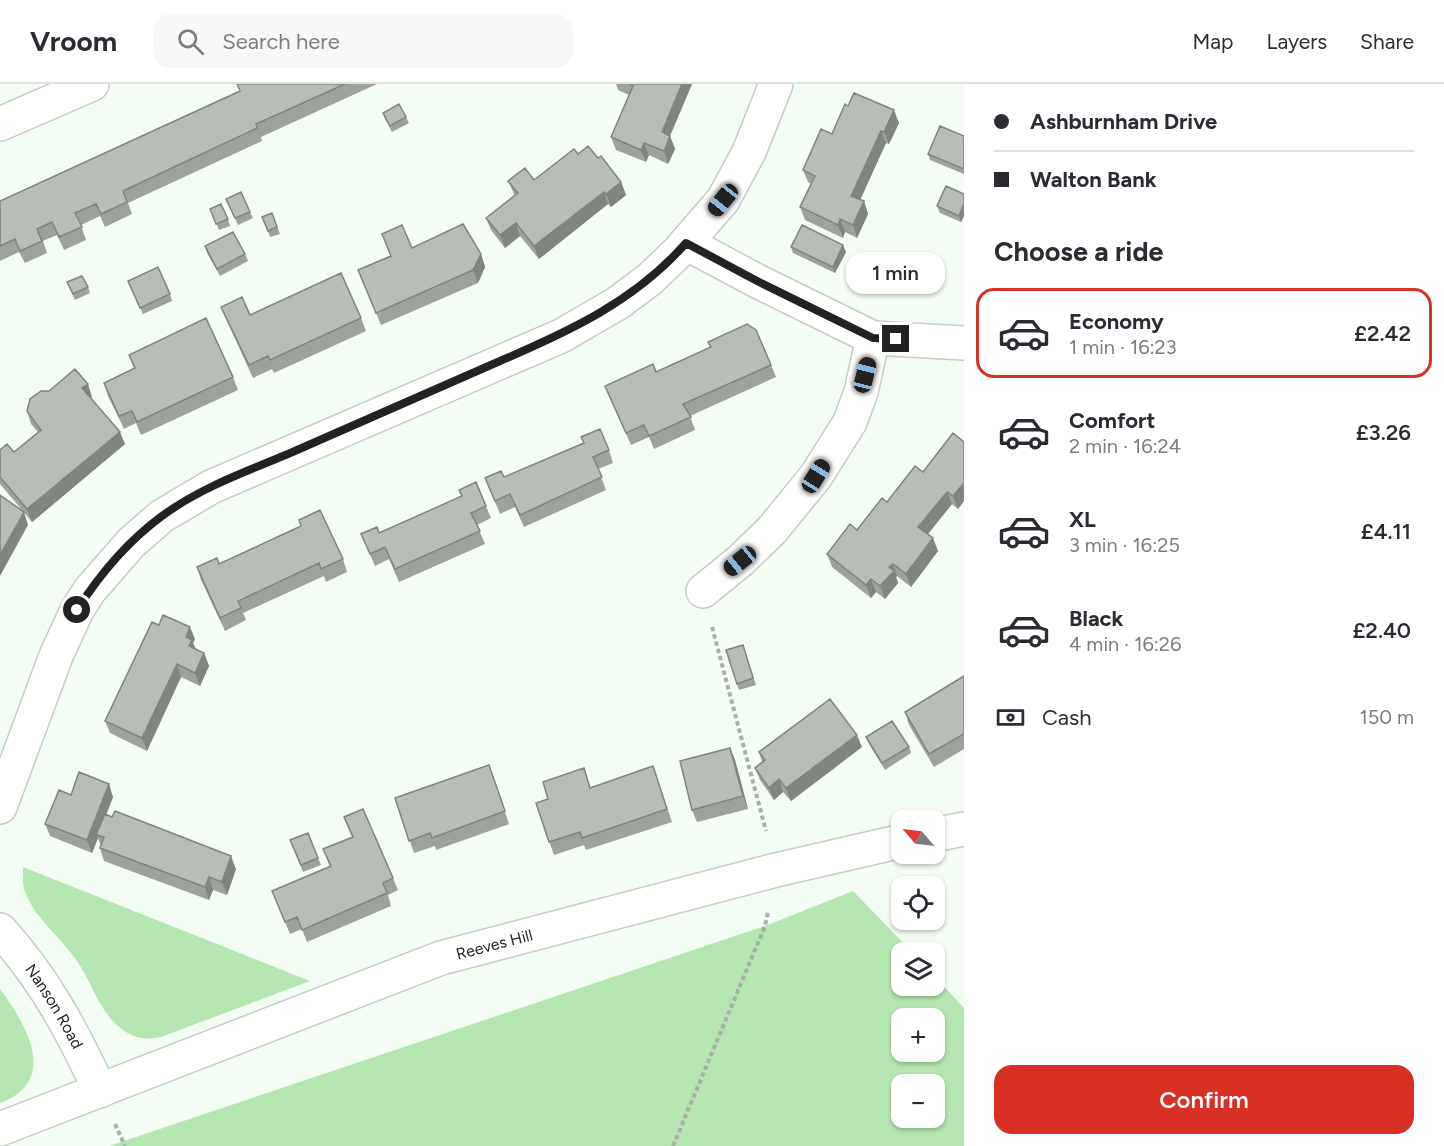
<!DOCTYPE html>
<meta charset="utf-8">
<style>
body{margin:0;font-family:Figtree,sans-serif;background:#f7f7f7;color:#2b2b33;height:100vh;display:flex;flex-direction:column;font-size:22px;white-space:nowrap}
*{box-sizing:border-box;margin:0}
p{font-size:20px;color:#7c7c81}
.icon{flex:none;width:33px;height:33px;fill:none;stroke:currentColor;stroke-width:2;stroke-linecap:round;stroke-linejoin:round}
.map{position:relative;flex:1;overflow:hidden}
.side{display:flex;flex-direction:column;background:#fff;width:480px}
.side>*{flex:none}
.guide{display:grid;align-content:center;height:132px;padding:0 30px;background:#fff}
.needle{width:39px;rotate:298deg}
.tools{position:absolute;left:891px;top:726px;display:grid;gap:12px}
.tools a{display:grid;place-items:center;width:54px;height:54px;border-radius:12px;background:#fff;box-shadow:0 2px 4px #0004;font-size:30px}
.end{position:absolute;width:27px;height:27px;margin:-14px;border:8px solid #202320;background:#fff;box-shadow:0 0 0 3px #fff}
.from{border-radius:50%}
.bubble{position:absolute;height:42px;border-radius:18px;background:#fff;box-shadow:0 2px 4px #0004;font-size:20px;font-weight:600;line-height:42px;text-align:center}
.car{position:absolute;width:18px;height:36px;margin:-18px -9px;border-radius:8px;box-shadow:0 0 4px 2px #0007;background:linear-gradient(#222 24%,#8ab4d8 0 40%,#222 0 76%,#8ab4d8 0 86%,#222 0)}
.guide b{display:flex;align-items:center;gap:21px;height:57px;font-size:22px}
.guide b+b{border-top:2px solid #e1e1e2}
.guide i{width:15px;height:15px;background:#2b2b33}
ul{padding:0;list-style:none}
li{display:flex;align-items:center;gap:18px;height:90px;margin:0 12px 9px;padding:0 18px;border:3px solid transparent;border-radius:18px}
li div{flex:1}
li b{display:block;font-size:22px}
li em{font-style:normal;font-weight:600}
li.on{border-color:#d93025}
li>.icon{width:54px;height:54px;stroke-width:1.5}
h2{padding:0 30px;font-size:27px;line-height:72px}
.pay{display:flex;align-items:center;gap:15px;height:66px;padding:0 30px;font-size:22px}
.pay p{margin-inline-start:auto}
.button{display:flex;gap:12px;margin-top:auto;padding:12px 30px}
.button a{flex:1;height:69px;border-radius:18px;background:#d93025;color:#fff;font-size:24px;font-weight:600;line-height:69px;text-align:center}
header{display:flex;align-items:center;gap:36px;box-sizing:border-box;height:84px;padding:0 30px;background:#fff;border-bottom:2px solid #e1e1e2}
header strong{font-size:28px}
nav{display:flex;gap:33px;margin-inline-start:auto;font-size:21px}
.search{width:420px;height:54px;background:#f7f7f7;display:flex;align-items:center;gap:15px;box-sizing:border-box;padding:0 21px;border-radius:18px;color:#7c7c81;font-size:22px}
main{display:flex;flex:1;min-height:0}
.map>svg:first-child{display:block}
</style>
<header>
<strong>Vroom</strong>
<div class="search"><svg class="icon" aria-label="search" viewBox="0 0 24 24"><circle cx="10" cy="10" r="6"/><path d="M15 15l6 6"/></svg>Search here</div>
<nav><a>Map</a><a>Layers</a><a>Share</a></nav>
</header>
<main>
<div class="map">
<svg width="964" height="1062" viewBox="0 0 964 1062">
<rect width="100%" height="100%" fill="#f4fdf4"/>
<path fill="#b4e6b1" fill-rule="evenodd" d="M 23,783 L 310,897 L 161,953 C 145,956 135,955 122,945 C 100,929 93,902 79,880 C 64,856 37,837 26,810 C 22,802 23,792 23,783 Z
M 853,807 L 912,868 L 902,868 L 902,902 L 934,902 L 935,893 L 964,924 L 964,1062 L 109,1062 L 765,842 ZM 902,934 L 934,934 L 934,968 L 902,968 ZM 902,1000 L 934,1000 L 934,1034 L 902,1034 Z
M 0,905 C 26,940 60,997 0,1019 Z"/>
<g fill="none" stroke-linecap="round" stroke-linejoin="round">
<defs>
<g id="minor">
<path d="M 0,40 L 92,0"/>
<path d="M 686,159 L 759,198 L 873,254 L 964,259"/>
<path d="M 703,507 L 740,477 L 772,446 L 816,392 L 850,338 L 861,308 L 873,254"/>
<path d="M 0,723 L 56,572 L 77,526 L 90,506 L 131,459 L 162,432 L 211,403 L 561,252 L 618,219 L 650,195 L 678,168 L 723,116 L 749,68 L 776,0"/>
<path d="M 934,751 L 964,745"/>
<path id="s1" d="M 0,846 C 44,894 73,948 100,1007"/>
<path id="s2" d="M 0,1045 L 441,874 L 776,786 L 902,757"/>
</g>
</defs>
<use href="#minor" stroke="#c5cdc4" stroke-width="36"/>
<path stroke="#a8afa8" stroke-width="4" stroke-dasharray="4.5 3" stroke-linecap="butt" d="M 712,543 L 766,747
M 115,1040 L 125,1062
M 673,1062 L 765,842 L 768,828"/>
<use href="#minor" stroke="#fff" stroke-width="33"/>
</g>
<path fill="#9da39c" d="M 237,0 L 377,0 L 261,53 L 262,57 L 128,119 L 132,130 L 105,143 L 100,132 L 81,141 L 86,156 L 64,166 L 57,151 L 43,157 L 47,169 L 25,179 L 19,168 L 0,177 L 0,117 L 240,7 Z
M 616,0 L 692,0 L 670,52 L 675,65 L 668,80 L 649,71 L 646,78 L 616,66 L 611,53 L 629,11 L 618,6 Z
M 383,29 L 406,33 L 409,39 L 392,48 L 385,35 Z
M 899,39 L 889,60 L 886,59 L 860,116 L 864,117 L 868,130 L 857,154 L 845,148 L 843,154 L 805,136 L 800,123 L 811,100 L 808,98 L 803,86 L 832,50 Z
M 964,52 L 964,90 L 930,76 L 928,70 Z
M 578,70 L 621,98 L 626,111 L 611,123 L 608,120 L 539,175 L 520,152 L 505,164 L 491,146 L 486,134 L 515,112 L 508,97 L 534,96 Z
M 964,110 L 964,132 L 961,138 L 940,129 L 937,122 Z
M 226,115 L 250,128 L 253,134 L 238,141 Z
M 210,125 L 228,135 L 230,142 L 219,146 Z
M 272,129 L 280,150 L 270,153 L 262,133 Z
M 382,150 L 412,164 L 481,170 L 485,183 L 478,199 L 381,241 L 358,186 L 391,172 Z
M 205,162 L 245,170 L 248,177 L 220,192 L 207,169 Z
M 791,163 L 846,168 L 835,189 L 793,169 Z
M 128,197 L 170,210 L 172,217 L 143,230 Z
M 67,198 L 88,203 L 90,209 L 75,216 Z
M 221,223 L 250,231 L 361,234 L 366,247 L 274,289 L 272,285 L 253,294 L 226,235 Z
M 708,258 L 771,281 L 776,293 L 690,332 L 695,346 L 654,365 L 649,353 L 631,361 L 610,314 L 605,302 L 656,288 L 710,263 Z
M 129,271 L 233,293 L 238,306 L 141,351 L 136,339 L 124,345 L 108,312 L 104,299 L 134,284 Z
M 92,313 L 91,314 L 125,360 L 32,438 L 0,400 L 0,366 L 14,368 L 38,348 L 31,340 L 27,327 Z
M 581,353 L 609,366 L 613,379 L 598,385 L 606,406 L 524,443 L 515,423 L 500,430 L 485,394 L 504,393 L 583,359 Z
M 964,358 L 964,417 L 958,425 L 952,420 L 928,450 L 938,467 L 911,503 L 897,492 L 896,493 L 898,499 L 885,515 L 876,508 L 871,514 L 832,483 L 827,470 L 857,446 L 887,418 L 923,388 Z
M 486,422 L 491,434 L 477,441 L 485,460 L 399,498 L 389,475 L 375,482 L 361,450 L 379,449 Z
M 343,475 L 347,488 L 326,498 L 324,492 L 243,529 L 246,536 L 225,547 L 201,496 L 197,483 L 219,480 Z
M 195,555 L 193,559 L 196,565 L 204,569 L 209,582 L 200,602 L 181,593 L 147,667 L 110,649 L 105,637 Z
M 743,561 L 756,601 L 739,606 L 726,566 Z
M 964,592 L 964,665 L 934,683 L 909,641 L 905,628 Z
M 866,653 L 909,663 L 911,669 L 885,686 L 869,660 Z
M 862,663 L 791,717 L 783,708 L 774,716 L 760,696 L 755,684 L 762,678 L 759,668 Z
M 730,664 L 735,676 L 748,725 L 697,738 L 692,726 Z
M 489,681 L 509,740 L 436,766 L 435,762 L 414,769 L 395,714 Z
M 653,682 L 672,738 L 586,766 L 584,761 L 554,771 L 536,719 L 591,704 Z
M 71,711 L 113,713 L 106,731 L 236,785 L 227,811 L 213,806 L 209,816 L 104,777 L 100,764 L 101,762 L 98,754 L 92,769 L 50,752 L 45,740 Z
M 344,733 L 393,794 L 398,806 L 388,811 L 391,822 L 307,858 L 302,845 L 290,850 L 272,807 L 330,783 L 323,765 L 352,753 Z
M 308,749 L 321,781 L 303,788 L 290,756 Z"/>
<path fill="#7f857f" d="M 682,0 L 692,0 L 666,61 L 662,48 Z
M 894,26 L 899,39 L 889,60 L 884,48 Z
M 881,47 L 886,59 L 856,125 L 851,112 Z
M 670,52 L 675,65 L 668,80 L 664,67 Z
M 644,59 L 649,71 L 646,78 L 641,66 Z
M 621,98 L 626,111 L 611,123 L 606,110 Z
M 604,108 L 608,120 L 539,175 L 534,162 Z
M 864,117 L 868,130 L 857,154 L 853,141 Z
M 964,119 L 964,132 L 961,138 L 959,132 Z
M 840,135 L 845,148 L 843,154 L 838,141 Z
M 516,139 L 520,152 L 505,164 L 500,151 Z
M 843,161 L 846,168 L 835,189 L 833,183 Z
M 481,170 L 485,183 L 478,199 L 473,186 Z
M 88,300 L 92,313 L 87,317 L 82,304 Z
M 120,348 L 125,360 L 32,438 L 27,425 Z
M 964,399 L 964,417 L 958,425 L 953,412 Z
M 947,408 L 952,420 L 923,456 L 918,443 Z
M 24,428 L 28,441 L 0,492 L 0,471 Z
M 933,454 L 938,467 L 911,503 L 906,490 Z
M 893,480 L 897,492 L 896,493 L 898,499 L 885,515 L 880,502 L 889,483 Z
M 871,495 L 876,508 L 871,514 L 866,501 Z
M 190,543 L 195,555 L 193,559 L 197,568 L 193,575 L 186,553 Z
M 204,569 L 209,582 L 200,602 L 195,589 Z
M 177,580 L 181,593 L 147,667 L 142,654 Z
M 857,651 L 862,663 L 791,717 L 786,704 Z
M 730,664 L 735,676 L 748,725 L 743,712 Z
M 779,695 L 783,708 L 774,716 L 769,704 Z
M 109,700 L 113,713 L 98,751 L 96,751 L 98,754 L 92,769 L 87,756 Z
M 231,772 L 236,785 L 227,811 L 222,798 Z
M 209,793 L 213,806 L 209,816 L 205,803 Z"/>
<path fill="#b6beb5" stroke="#7f857f" stroke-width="1.5" d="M 237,0 L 345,0 L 256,40 L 257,44 L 123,107 L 127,118 L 101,130 L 96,120 L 75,129 L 82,143 L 59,153 L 52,138 L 37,145 L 42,157 L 20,167 L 15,155 L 0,162 L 0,117 L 240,7 Z
M 630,0 L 682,0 L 662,48 L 670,52 L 664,67 L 644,59 L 641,66 L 611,53 L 633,2 Z
M 854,9 L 894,26 L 884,48 L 881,47 L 851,112 L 864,117 L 853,141 L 840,135 L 838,141 L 800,123 L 815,92 L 803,86 L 821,45 L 832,50 L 845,20 L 848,22 Z
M 399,20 L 406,33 L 390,42 L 383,29 Z
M 940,42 L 964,52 L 964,85 L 928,70 Z
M 588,62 L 598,74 L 601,72 L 621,98 L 606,110 L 604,108 L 534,162 L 516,139 L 500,151 L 486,134 L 518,109 L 508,97 L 525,84 L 534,96 L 574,65 L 578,70 Z
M 946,102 L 964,110 L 964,119 L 959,132 L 937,122 Z
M 241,108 L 250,128 L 235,134 L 226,115 Z
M 221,120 L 228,135 L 216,140 L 210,125 Z
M 272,129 L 277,143 L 268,147 L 262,133 Z
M 463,140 L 481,170 L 473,186 L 376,229 L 358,186 L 391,172 L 382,150 L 402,141 L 412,164 Z
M 802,141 L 843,161 L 833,183 L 791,163 Z
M 233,148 L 245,170 L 217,185 L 205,162 Z
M 158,183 L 170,210 L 140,224 L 128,197 Z
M 341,189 L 361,234 L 270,276 L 268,272 L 249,281 L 221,223 L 242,213 L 250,231 Z
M 82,192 L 88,203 L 73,210 L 67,198 Z
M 206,234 L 233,293 L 137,338 L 132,327 L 119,332 L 104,299 L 135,284 L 129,271 Z
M 747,240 L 756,246 L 771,281 L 683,320 L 691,333 L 649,352 L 644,341 L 626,349 L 605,302 L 653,280 L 656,288 L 711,263 L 708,258 Z
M 75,285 L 88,300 L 82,304 L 120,348 L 27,425 L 0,393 L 0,366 L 7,360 L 14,368 L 41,346 L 27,327 L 30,315 L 41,307 L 49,307 Z
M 600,345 L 609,366 L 593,373 L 602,393 L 520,431 L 510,410 L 495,417 L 485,394 L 501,387 L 504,393 L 584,359 L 581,353 Z
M 953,349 L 964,358 L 964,399 L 953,412 L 947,408 L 918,443 L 933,454 L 906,490 L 893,480 L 889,483 L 894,487 L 880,502 L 871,495 L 866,501 L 827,470 L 850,440 L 857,446 L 882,414 L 887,418 L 915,382 L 923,388 Z
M 476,398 L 486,422 L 471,429 L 480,447 L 395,485 L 385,463 L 370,470 L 361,450 L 377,443 L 379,449 L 462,412 L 459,406 Z
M 0,411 L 24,428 L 0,471 Z
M 320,426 L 343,475 L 321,485 L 319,479 L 238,517 L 241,524 L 220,534 L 197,483 L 217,474 L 219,480 L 301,442 L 299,436 Z
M 163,531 L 190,543 L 186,553 L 192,556 L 189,562 L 204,569 L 195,589 L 177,580 L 142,654 L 105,637 L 152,538 L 159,541 Z
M 743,561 L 753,594 L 737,600 L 726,566 Z
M 964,592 L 964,650 L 929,670 L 905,628 Z
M 830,615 L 857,651 L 786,704 L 779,695 L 769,704 L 755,684 L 765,676 L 759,668 Z
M 892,637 L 909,663 L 882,679 L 866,653 Z
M 730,664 L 743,712 L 692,726 L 680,677 Z
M 489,681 L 505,727 L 432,754 L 430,749 L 409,757 L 395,714 Z
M 653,682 L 667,725 L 582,754 L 580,748 L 549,758 L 536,719 L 548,715 L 543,698 L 584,684 L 590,704 Z
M 79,688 L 109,700 L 87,756 L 45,740 L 59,706 L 71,711 Z
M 363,725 L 393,794 L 383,799 L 387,809 L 302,846 L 297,833 L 285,838 L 272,807 L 331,782 L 323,765 L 353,753 L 344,733 Z
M 115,727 L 231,772 L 222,798 L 209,793 L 205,803 L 100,764 L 104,753 L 96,751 L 105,730 L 112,733 Z
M 308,749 L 318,774 L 301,781 L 290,756 Z"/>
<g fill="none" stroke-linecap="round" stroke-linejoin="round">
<path stroke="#202320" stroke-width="8" d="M 77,526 C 100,490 128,457 162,432 C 200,404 245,388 288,370 C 359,339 430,308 500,277 C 570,247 635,217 686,159 L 759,198 L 873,254 L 896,255"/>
</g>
<g text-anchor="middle" stroke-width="4.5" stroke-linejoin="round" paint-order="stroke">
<g font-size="16" fill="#202320" stroke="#fff">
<text dy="6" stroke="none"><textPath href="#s2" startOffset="528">Reeves Hill</textPath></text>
<text dy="6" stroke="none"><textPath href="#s1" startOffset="94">Nanson Road</textPath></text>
</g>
</g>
</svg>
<div class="tools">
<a><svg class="needle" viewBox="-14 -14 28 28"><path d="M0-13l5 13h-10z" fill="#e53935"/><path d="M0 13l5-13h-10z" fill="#7c7c81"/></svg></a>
<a><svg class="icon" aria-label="locate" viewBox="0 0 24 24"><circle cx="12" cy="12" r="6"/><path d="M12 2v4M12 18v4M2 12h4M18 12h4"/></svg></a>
<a><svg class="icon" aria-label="layers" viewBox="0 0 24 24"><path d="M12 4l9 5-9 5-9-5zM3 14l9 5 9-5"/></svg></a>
<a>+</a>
<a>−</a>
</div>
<i class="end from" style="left:77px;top:526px"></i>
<i class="end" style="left:896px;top:255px"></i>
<div class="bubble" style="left:846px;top:168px;width:99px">1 min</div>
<i class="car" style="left:723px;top:116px;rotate:219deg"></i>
<i class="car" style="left:865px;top:291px;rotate:14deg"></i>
<i class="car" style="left:816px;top:392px;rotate:32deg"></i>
<i class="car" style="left:740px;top:477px;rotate:231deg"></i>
</div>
<section class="side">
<div class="guide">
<b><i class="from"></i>Ashburnham Drive</b>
<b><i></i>Walton Bank</b>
</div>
<h2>Choose a ride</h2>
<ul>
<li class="on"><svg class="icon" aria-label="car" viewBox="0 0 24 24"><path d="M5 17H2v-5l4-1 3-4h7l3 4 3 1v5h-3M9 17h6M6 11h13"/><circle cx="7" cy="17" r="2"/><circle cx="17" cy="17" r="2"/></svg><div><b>Economy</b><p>1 min · 16:23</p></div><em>£2.42</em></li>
<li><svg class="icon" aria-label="car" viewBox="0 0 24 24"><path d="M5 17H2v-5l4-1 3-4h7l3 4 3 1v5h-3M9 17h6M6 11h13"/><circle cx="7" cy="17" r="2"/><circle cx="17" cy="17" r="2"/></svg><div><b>Comfort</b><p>2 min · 16:24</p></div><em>£3.26</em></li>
<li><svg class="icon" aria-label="car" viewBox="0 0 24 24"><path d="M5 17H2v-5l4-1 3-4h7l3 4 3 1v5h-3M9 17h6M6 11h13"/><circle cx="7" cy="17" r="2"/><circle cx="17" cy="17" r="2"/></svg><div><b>XL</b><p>3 min · 16:25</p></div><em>£4.11</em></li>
<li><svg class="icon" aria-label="car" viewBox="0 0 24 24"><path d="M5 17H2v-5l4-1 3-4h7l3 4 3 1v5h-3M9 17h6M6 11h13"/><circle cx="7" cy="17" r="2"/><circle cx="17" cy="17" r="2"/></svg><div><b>Black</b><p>4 min · 16:26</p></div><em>£2.40</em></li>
</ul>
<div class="pay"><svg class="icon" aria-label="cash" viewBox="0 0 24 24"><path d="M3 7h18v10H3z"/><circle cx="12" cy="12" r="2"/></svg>Cash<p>150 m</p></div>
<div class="button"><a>Confirm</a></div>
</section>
</main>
